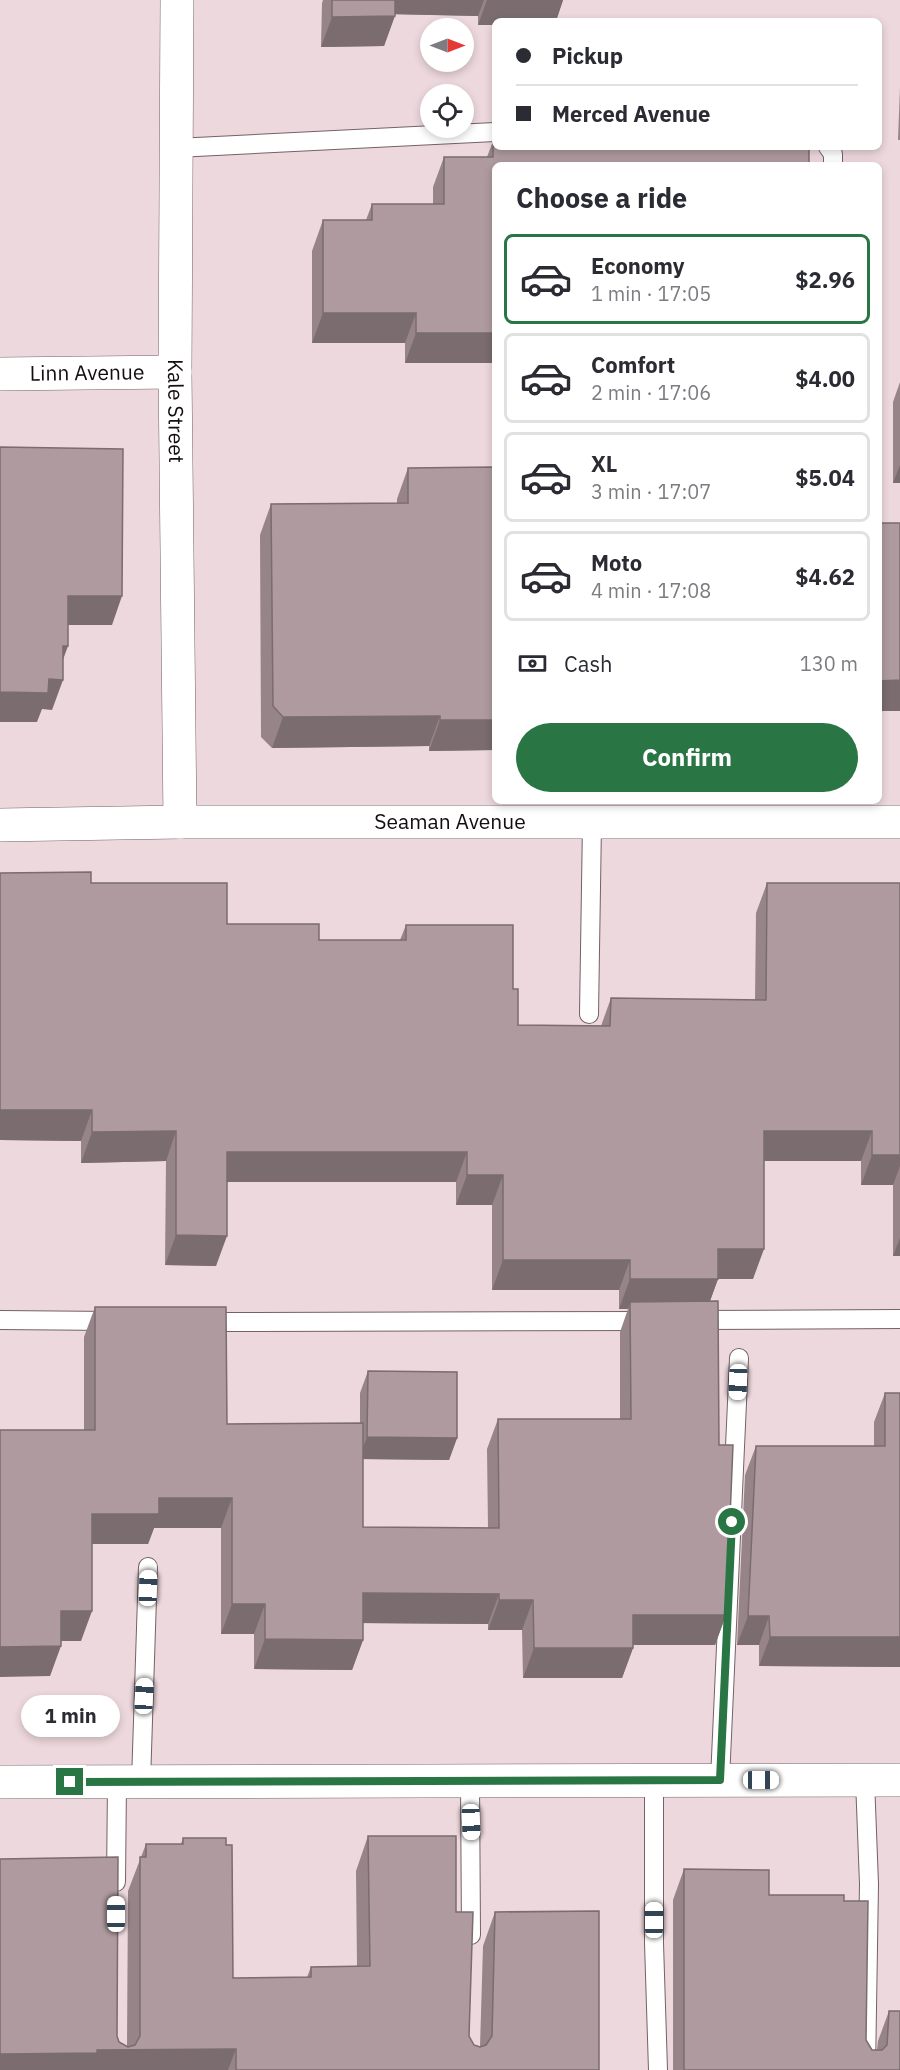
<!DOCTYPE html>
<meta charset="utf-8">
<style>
body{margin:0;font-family:"IBM Plex Sans",sans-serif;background:#f7f7f7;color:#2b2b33;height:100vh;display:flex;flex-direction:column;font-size:22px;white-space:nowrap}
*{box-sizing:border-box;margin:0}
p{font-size:20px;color:#7c7c81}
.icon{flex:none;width:33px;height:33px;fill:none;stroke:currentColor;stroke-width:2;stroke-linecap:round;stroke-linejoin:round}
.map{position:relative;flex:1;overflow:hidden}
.details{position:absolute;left:492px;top:162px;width:390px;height:642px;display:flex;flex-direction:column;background:#fff;border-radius:9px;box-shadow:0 3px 9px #0003}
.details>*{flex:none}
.guide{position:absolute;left:492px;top:18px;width:390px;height:132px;border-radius:9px;box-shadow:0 3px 9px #0003;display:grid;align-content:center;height:132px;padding:0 24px;background:#fff}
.needle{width:39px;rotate:90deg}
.tools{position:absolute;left:420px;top:18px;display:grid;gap:12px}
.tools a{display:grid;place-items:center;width:54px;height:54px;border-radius:50%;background:#fff;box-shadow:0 3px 9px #0003;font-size:30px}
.end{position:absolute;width:27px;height:27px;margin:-14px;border:8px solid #297544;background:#fff;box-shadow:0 0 0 3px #fff}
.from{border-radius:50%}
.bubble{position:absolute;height:42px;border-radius:21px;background:#fff;box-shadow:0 3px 9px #0003;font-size:20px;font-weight:700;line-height:42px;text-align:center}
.car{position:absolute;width:18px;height:36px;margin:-18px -9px;border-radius:8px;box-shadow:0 0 4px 2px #0007;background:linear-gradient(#fff 24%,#345 0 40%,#fff 0 76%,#345 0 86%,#fff 0)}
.guide b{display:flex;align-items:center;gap:21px;height:57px;font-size:22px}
.guide b+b{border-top:2px solid #e1e1e2}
.guide i{width:15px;height:15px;background:#2b2b33}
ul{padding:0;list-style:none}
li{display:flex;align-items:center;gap:18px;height:90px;margin:0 12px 9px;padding:0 12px;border:3px solid #e1e1e2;border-radius:9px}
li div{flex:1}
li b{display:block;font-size:22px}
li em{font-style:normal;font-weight:700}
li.current{border-color:#297544}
li>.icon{width:54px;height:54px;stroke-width:1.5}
h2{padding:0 24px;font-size:27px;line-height:72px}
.pay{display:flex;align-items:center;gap:15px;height:66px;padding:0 24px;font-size:22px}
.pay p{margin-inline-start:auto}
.button{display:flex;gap:12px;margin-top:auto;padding:12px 24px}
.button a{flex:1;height:69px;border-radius:36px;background:#297544;color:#fff;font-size:24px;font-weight:700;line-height:69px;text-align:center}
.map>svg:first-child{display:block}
</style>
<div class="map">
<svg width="900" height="2070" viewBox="0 0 900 2070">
<rect width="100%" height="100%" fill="#edd8dd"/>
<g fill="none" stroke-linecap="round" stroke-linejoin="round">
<defs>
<path id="lane" d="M 828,147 L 833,154 L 833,165
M 176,148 L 495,132
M 589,1014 L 592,823
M 0,1320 L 112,1321
M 695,1320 L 900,1319
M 203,1322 L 646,1321
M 720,1780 L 739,1358
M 865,1780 L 869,1884 L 866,2070
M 470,1781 L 471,1935
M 654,1781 L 654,1943 L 658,2070
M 141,1782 L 148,1567
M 116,1882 L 117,1782"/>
<g id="street">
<path id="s1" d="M 177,0 L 175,372 L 180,822"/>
<path id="s2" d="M 0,374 L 175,372"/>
<path id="s3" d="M 0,825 L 180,822 L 900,822"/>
</g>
<path id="secondary" d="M 0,1782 L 900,1780"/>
</defs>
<use href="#lane" stroke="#746266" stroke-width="20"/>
<use href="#street" stroke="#746266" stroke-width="34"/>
<use href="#secondary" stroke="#746266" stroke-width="34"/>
<use href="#lane" stroke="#fff" stroke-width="18"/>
<use href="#street" stroke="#fff" stroke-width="33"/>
<use href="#secondary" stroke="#fff" stroke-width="33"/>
</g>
<path fill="#968489" d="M 323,0 L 563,0 L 556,21 L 495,21 L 495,25 L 478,25 L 478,16 L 395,14 L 384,46 L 321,47 L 322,3 Z
M 900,87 L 900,140 L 898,140 Z
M 493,141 L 495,165 L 495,360 L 494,363 L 405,363 L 405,343 L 312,343 L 312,251 L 323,220 L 366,220 L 372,204 L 433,204 L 433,187 L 444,157 L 487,157 Z
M 900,382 L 900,483 L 893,483 L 893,402 Z
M 408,468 L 495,750 L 429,751 L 429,746 L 272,748 L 261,737 L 260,535 L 271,504 L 397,503 L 397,499 Z
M 0,873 L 91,883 L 227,924 L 319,940 L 400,940 L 406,925 L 513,989 L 518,1025 L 601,1026 L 611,998 L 755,1000 L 756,913 L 767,883 L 900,883 L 900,1256 L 893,1256 L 893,1185 L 861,1185 L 861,1161 L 764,1161 L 753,1279 L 718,1279 L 710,1301 L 719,1445 L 726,1615 L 715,1645 L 633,1645 L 633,1648 L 622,1678 L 523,1678 L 522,1630 L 488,1630 L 488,1624 L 363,1623 L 363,1640 L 352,1670 L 254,1669 L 254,1634 L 221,1634 L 221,1528 L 154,1528 L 148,1544 L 92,1544 L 81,1641 L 61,1641 L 50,1676 L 84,1430 L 84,1337 L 95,1307 L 227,1424 L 360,1423 L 360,1393 L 368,1371 L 457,1438 L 449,1460 L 363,1459 L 363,1527 L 488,1528 L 487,1449 L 498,1419 L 620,1419 L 620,1332 L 628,1309 L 619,1309 L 619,1290 L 492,1290 L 492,1205 L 456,1205 L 456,1182 L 227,1182 L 216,1266 L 165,1265 L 166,1161 L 81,1163 L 81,1141 L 0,1140 Z
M 885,1393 L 900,1667 L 759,1666 L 759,1645 L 737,1645 L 745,1475 L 756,1446 L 874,1446 L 874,1422 Z
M 368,1836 L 456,1912 L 469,2036 L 474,2045 L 480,2047 L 483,1946 L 495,1912 L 599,2070 L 0,2070 L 117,2036 L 119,2042 L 127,2047 L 128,1891 L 146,1844 L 181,1844 L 183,1838 L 233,1978 L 307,1977 L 311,1967 L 357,1966 L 356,1871 Z
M 684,1869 L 769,1895 L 844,1901 L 866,2040 L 872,2050 L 877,2050 L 878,2041 L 889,2011 L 900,2070 L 673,2070 L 673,1900 Z"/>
<path fill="#7a6c6f" d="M 389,0 L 484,0 L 478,16 L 384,14 Z
M 487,0 L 563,0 L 556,21 L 495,21 L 495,25 L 478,25 Z
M 395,16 L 384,46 L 321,47 L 332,17 Z
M 323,313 L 416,313 L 405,343 L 312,343 Z
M 416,333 L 495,333 L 495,360 L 494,363 L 405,363 Z
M 900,465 L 900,483 L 893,483 Z
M 68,596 L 122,596 L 112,625 L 57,625 Z
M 63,646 L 68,646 L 57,676 Z
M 49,679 L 63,680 L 52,710 L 42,709 L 37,722 L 0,722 L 0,692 Z
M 900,680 L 900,711 L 879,711 L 879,681 Z
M 440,716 L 429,746 L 272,748 L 283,717 Z
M 440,720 L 495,720 L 495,750 L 429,751 Z
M 0,1110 L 92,1110 L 81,1141 L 0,1140 Z
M 176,1131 L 166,1161 L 81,1163 L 92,1132 Z
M 764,1131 L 872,1131 L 861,1161 L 753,1161 Z
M 227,1152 L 467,1152 L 456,1182 L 216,1182 Z
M 872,1155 L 900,1155 L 900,1166 L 893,1185 L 861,1185 Z
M 467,1175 L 503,1175 L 492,1205 L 456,1205 Z
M 176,1235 L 227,1236 L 216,1266 L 165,1265 Z
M 900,1238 L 900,1256 L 893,1256 Z
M 718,1249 L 764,1249 L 753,1279 L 718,1279 L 707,1309 L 630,1302 L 628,1309 L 619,1309 L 630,1279 Z
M 503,1260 L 630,1260 L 619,1290 L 492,1290 Z
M 367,1437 L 457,1438 L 449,1460 L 359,1459 Z
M 159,1498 L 232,1498 L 221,1528 L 154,1528 L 148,1544 L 81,1544 L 92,1514 Z
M 363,1593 L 499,1594 L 488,1624 L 352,1623 Z
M 499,1600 L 533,1600 L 522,1630 L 488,1630 Z
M 232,1604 L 265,1604 L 254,1634 L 221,1634 Z
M 61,1611 L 92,1611 L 81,1641 L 50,1641 Z
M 633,1615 L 726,1615 L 715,1645 L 622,1645 Z
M 748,1616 L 769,1616 L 759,1645 L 737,1645 Z
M 770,1637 L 900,1637 L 900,1667 L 759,1666 Z
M 265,1639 L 363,1640 L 352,1670 L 254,1669 Z
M 61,1646 L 50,1676 L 0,1677 L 0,1647 Z
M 534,1648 L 633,1648 L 622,1678 L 523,1678 Z
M 236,2049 L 228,2070 L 0,2070 L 0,2054 L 97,2050 Z"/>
<path fill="#ae9a9f" stroke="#7a6c6f" stroke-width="1.5" d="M 332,0 L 395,0 L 395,16 L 332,17 Z
M 493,141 L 495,141 L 495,147 L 809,147 L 809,165 L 495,165 L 495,333 L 416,333 L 416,313 L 323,313 L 323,220 L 372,220 L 372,204 L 444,204 L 444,157 L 493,157 Z
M 0,447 L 123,449 L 122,596 L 68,596 L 68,646 L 63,646 L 63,680 L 49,679 L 48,693 L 0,692 Z
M 495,467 L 495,720 L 440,720 L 440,716 L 283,717 L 273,706 L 271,504 L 408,503 L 408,468 Z
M 879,523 L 900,523 L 900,680 L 879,681 Z
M 91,872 L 91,883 L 227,883 L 227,924 L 319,924 L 319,940 L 406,940 L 406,925 L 513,925 L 513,989 L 518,989 L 518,1025 L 610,1026 L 611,998 L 766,1000 L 767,883 L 900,883 L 900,1155 L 872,1155 L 872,1131 L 764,1131 L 764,1249 L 718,1249 L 718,1279 L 630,1279 L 630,1260 L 503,1260 L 503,1175 L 467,1175 L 467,1152 L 227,1152 L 227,1236 L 176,1235 L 176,1131 L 92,1132 L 92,1110 L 0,1110 L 0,873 Z
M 718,1301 L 719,1445 L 733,1445 L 726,1615 L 633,1615 L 633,1648 L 534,1648 L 533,1600 L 499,1600 L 499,1594 L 363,1593 L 363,1640 L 265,1639 L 265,1604 L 232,1604 L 232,1498 L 159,1498 L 159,1514 L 92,1514 L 92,1611 L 61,1611 L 61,1646 L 0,1647 L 0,1430 L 95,1430 L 95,1307 L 226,1307 L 227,1424 L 363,1423 L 363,1527 L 499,1528 L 498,1419 L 631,1419 L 630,1302 Z
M 368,1371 L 457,1372 L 457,1438 L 367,1437 Z
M 885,1393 L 900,1393 L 900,1637 L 770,1637 L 769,1616 L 748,1616 L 756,1446 L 885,1446 Z
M 368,1836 L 456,1836 L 456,1912 L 473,1912 L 469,2036 L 474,2045 L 480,2047 L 486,2045 L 492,2036 L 495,1912 L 599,1911 L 599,2070 L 236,2070 L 236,2049 L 97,2050 L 97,2053 L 0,2054 L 0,1859 L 118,1857 L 117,2036 L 119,2042 L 128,2047 L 135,2045 L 140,2036 L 140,1857 L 146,1857 L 146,1844 L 183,1844 L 183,1838 L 226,1838 L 226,1845 L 232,1845 L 233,1978 L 311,1977 L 311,1967 L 370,1966 Z
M 684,1869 L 769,1870 L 769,1895 L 844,1895 L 844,1901 L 868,1901 L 866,2040 L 872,2050 L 882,2050 L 887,2045 L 889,2011 L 900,2011 L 900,2070 L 684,2070 Z"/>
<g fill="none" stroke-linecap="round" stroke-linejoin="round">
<path stroke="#297544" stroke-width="8" d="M 70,1782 L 720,1780 L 732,1522"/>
</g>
<g text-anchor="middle" stroke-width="6" stroke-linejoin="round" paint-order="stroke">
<g font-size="21" fill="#140d0f" stroke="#fff">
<text dy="7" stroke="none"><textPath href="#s2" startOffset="87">Linn Avenue</textPath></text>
<text dy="7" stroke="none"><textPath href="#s1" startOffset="411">Kale Street</textPath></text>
<text dy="7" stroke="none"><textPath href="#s3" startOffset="450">Seaman Avenue</textPath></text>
</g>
</g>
</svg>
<div class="tools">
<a><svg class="needle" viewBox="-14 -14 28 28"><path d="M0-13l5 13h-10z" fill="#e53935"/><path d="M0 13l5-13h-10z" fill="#7c7c81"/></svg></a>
<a><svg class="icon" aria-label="locate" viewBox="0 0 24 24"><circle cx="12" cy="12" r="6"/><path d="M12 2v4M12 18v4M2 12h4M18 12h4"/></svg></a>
</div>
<i class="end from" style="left:732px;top:1522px"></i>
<i class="end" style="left:70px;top:1782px"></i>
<div class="bubble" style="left:21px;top:1695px;width:99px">1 min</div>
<i class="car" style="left:738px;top:1382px;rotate:182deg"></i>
<i class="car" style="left:148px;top:1588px;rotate:2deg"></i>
<i class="car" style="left:144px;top:1696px;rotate:3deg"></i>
<i class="car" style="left:761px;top:1780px;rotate:90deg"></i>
<i class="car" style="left:471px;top:1822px;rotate:178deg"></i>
<i class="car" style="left:116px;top:1914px;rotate:0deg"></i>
<i class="car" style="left:654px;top:1920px;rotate:0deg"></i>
<div class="guide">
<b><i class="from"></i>Pickup</b>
<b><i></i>Merced Avenue</b>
</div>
<section class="details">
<h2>Choose a ride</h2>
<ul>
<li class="current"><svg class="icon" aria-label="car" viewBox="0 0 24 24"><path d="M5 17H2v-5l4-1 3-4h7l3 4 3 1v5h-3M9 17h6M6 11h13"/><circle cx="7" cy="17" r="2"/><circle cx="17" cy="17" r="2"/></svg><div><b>Economy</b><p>1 min · 17:05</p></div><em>$2.96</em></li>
<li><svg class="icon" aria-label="car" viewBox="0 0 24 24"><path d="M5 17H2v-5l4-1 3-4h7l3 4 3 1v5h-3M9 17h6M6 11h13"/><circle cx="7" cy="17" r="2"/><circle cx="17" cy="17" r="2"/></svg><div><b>Comfort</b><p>2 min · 17:06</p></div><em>$4.00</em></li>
<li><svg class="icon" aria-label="car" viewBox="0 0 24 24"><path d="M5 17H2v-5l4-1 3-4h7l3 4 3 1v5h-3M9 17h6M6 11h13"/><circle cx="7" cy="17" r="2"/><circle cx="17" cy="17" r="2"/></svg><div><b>XL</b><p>3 min · 17:07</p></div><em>$5.04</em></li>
<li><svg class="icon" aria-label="car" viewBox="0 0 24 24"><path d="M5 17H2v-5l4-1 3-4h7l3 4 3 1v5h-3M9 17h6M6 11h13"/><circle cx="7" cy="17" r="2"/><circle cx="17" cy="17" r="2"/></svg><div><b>Moto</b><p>4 min · 17:08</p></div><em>$4.62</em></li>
</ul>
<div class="pay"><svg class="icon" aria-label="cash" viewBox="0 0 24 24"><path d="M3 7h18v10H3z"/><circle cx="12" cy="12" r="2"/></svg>Cash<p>130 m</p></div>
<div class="button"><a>Confirm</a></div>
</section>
</div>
